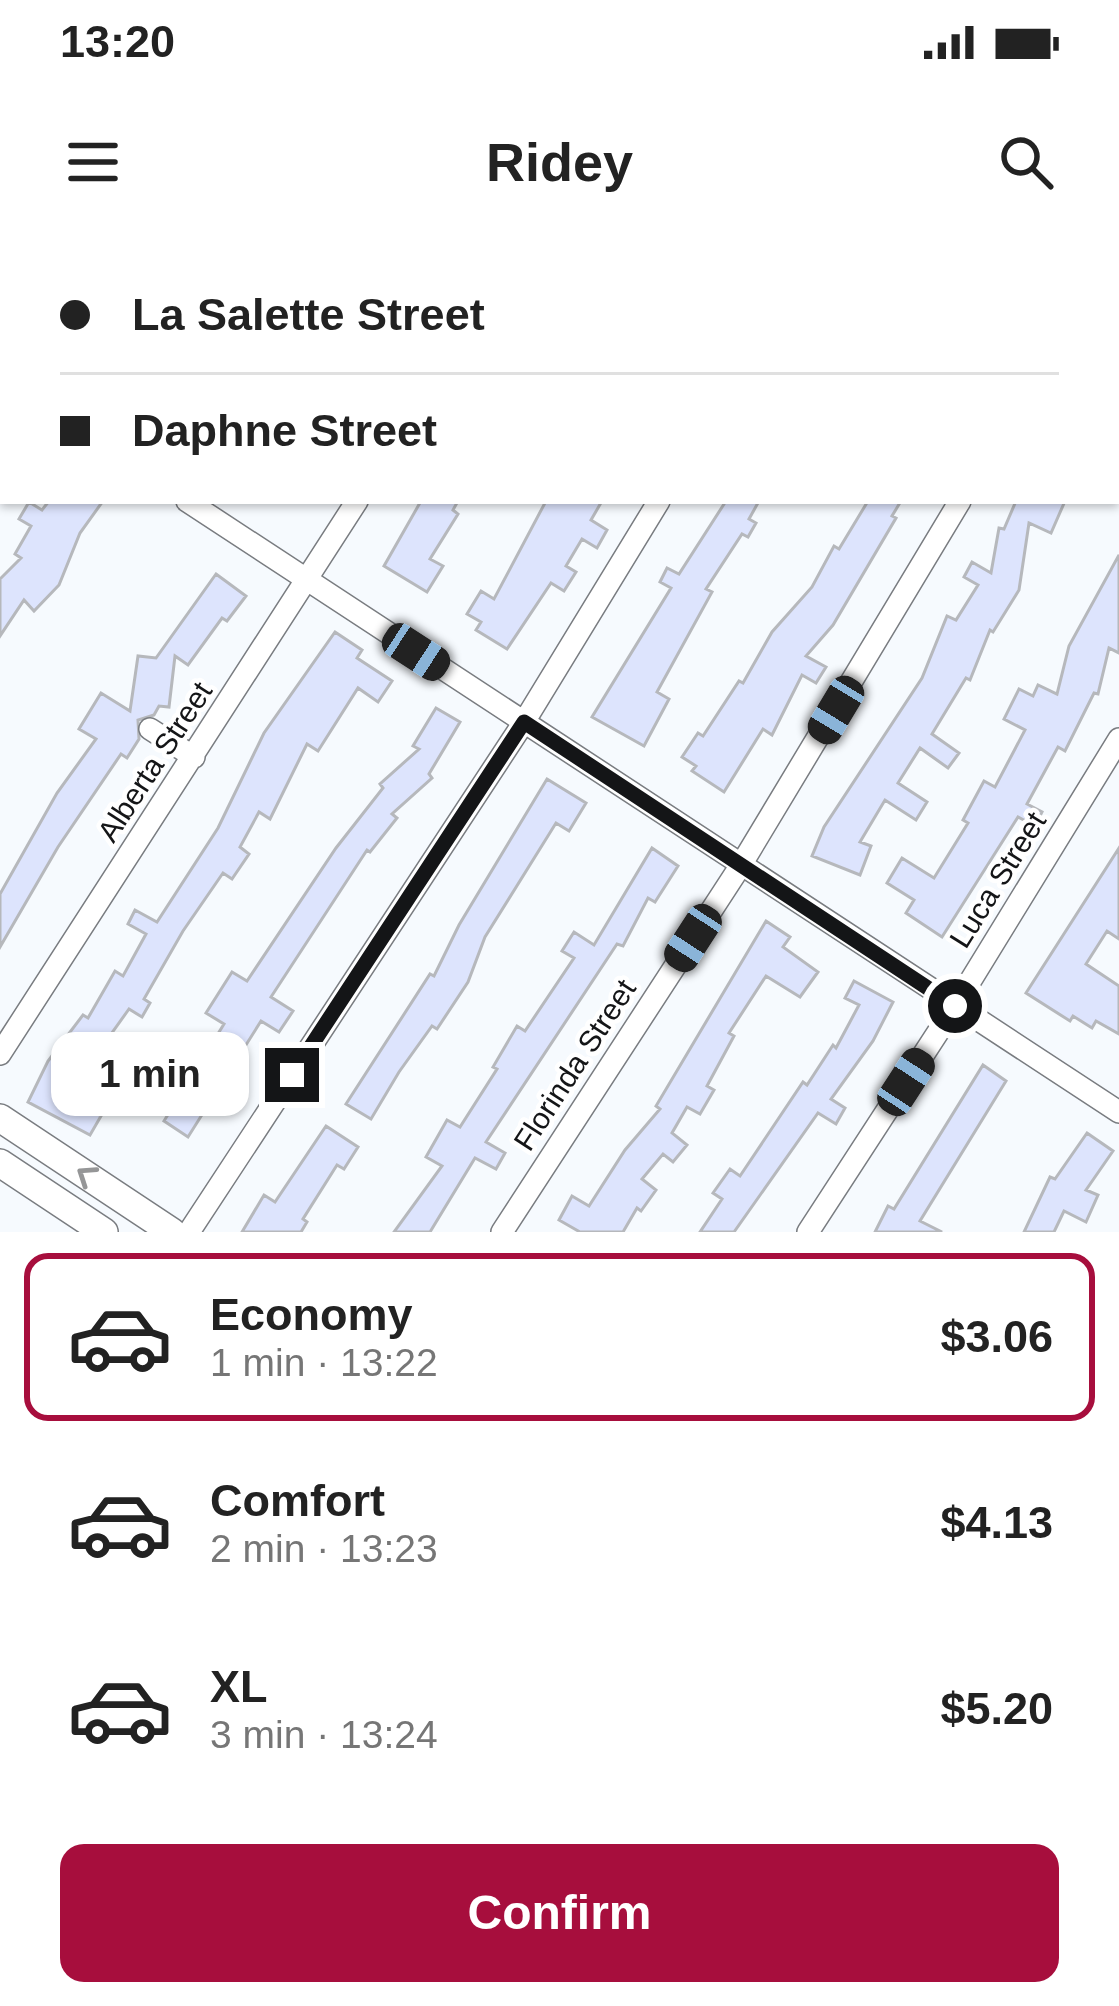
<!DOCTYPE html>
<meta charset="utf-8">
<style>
body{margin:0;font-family:Helvetica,sans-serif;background:#f2f2f2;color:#222;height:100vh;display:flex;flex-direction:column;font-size:45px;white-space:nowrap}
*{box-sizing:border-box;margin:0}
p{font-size:39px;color:#767676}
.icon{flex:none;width:66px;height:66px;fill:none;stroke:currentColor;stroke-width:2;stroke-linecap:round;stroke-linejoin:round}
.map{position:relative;height:992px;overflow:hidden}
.details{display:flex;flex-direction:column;background:#fff;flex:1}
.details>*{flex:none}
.guide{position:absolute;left:0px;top:0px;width:1119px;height:264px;box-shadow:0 3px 9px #0004;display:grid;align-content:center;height:264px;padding:0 60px;background:#fff}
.end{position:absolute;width:54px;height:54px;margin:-27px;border:15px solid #141517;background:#fff;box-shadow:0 0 0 6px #fff}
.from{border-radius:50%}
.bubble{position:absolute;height:84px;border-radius:24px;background:#fff;box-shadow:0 3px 9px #0004;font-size:39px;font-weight:600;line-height:84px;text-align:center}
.car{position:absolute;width:36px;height:72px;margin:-36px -18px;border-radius:15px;box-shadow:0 0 9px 3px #0007;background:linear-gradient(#222 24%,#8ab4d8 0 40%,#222 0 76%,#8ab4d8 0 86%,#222 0)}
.guide b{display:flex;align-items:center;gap:42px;height:114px;font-size:45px}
.guide b+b{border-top:3px solid #e0e0e0}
.guide i{width:30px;height:30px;background:#222}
ul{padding:21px 0 0;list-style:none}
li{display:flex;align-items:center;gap:36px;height:168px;margin:0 24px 18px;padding:0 36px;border:6px solid transparent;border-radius:24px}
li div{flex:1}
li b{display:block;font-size:45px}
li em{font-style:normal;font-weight:600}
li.on{border-color:#a70e3d}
li>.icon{width:108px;height:108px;stroke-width:1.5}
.cta{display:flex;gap:24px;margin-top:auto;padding:24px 60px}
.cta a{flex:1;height:138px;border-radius:24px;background:#a70e3d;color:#fff;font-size:48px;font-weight:600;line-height:138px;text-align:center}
.status{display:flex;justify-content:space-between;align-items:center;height:84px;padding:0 60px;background:#fff;direction:ltr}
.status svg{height:33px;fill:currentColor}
header{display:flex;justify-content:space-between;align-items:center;height:156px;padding:0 60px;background:#fff;font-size:54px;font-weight:600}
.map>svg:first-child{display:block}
</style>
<div class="status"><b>13:20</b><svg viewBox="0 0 49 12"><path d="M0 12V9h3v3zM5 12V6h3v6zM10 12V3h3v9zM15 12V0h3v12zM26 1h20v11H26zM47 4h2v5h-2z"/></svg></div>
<header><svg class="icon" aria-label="menu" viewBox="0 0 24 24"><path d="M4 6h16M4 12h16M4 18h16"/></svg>Ridey<svg class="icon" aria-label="search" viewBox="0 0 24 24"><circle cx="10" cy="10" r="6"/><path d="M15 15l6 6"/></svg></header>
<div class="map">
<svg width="1119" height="992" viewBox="0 0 1119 992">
<rect width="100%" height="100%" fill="#f6fafe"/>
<path fill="#dde4fd" stroke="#b6b8bc" stroke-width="3" d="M 49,261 L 103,261 L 80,293 L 59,345 L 34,371 L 24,360 L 0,396 L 0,339 L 21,318 L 15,314 L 31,286 L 19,279 L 29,262 L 42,270 Z
M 421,261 L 458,261 L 453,270 L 458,274 L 430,319 L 443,326 L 427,352 L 384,326 Z
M 546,261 L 602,261 L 591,280 L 607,290 L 597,308 L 582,299 L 566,326 L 576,332 L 564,351 L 551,343 L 507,409 L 476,390 L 481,382 L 467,374 L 481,351 L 494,359 Z
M 726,261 L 759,261 L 749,279 L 756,283 L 748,297 L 742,294 L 706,349 L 712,352 L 657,452 L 669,459 L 644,506 L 592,477 L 671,348 L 660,342 L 667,328 L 679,334 Z
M 868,261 L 901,261 L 892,276 L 896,278 L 833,385 L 806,416 L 826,427 L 816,443 L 802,435 L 772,495 L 763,489 L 724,552 L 692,531 L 696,526 L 682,517 L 698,493 L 703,496 L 739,441 L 743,443 L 772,392 L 812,347 L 834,306 L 839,309 Z
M 1016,261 L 1065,261 L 1051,293 L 1029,283 L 1019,350 L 993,392 L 990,390 L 970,440 L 966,438 L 932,494 L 959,513 L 948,528 L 920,508 L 898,543 L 927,562 L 916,580 L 885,560 L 860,602 L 871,606 L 860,635 L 812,616 L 824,587 L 922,438 L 947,376 L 956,380 L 978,345 L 964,337 L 972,322 L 991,333 L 999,288 L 1004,289 Z
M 1119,315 L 1119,413 L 1109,408 L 1098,454 L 1094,453 L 1065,511 L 1058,507 L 1027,564 L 1042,572 L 1035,586 L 1018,577 L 942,697 L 906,673 L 914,660 L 887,643 L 902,618 L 934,638 L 968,583 L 963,580 L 984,541 L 995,547 L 1025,490 L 1004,479 L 1019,449 L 1033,456 L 1038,445 L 1057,454 L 1069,406 Z
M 216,334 L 246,356 L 227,381 L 222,378 L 188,425 L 175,416 L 169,467 L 159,466 L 154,475 L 138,480 L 139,499 L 127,518 L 121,514 L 58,607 L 0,707 L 0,654 L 57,553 L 96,499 L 79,489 L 101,453 L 130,471 L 138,416 L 156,418 Z
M 335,392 L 362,410 L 357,418 L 392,441 L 378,462 L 358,448 L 318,511 L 307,504 L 270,579 L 259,572 L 240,607 L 249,614 L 232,639 L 223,633 L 183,691 L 144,759 L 150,763 L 142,777 L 129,769 L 86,829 L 81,825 L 66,855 L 101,876 L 90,895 L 28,862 L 48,821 L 83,775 L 88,778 L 115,731 L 123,736 L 146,694 L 128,684 L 135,670 L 157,682 L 218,588 L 264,493 Z
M 436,468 L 460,482 L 429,534 L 432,538 L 392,574 L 397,578 L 370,612 L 367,610 L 271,757 L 293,771 L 279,792 L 261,781 L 188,897 L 164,881 L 224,784 L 206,773 L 232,732 L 247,741 L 336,608 L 383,548 L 380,544 L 419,509 L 413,506 Z
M 547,539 L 586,563 L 569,591 L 556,583 L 485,697 L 468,742 L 437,789 L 432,786 L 399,832 L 371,879 L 346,864 L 430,734 L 434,736 L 459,685 Z
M 652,608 L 678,626 L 655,662 L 648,658 L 623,706 L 617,704 L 486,902 L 505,913 L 496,929 L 475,918 L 430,992 L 394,992 L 442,926 L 426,917 L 447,880 L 460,887 L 497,829 L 493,827 L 517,786 L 525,791 L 574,718 L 562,711 L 574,692 L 594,705 Z
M 1119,608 L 1119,699 L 1107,691 L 1086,724 L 1119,746 L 1119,794 L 1096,781 L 1092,788 L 1073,776 L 1070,781 L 1026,753 Z
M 766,681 L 790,697 L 783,707 L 818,732 L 800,757 L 766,736 L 729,793 L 734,796 L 707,846 L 714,850 L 700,874 L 687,867 L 672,893 L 687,905 L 673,922 L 663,914 L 642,939 L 656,950 L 641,971 L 637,968 L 623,992 L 580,992 L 559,980 L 572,956 L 589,966 L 625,910 L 660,869 L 656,866 Z
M 854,741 L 893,762 L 873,801 L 831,859 L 845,868 L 836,884 L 818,873 L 734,992 L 700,992 L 722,959 L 713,953 L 730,929 L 740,936 L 803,842 L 807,845 L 833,805 L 836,808 L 859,765 L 845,758 Z
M 983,825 L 1006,841 L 920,981 L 942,992 L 875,992 L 888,966 L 894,969 Z
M 326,886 L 358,907 L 344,929 L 337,925 L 303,979 L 307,982 L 301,992 L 242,992 L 264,955 L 275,962 Z
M 1087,893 L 1113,911 L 1086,950 L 1098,955 L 1086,982 L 1064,971 L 1054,992 L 1024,992 L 1050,937 L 1055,939 Z"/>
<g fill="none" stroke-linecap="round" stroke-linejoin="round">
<defs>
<path id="minor" d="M 153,3 L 155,0
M 511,3 L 513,0
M 804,3 L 806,0
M 1104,3 L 1106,0
M 0,133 L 3,135
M 0,237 L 3,233
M 187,261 L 1119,872
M 150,489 L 194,517
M 0,814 L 357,261
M 189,992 L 524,482 L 659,261
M 502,992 L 741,625 L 960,261
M 808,992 L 955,766 L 1119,499"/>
<path id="major" d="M 0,878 L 172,992
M 0,923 L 104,992"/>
</defs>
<use href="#minor" stroke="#797c80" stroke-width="24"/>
<use href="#major" stroke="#797c80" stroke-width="30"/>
<use href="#minor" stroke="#fff" stroke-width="21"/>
<use href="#major" stroke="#fff" stroke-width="27"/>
</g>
<defs><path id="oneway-chevron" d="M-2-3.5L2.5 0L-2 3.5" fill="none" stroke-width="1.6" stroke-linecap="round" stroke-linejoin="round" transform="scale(3)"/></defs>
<use stroke="#959697" href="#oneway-chevron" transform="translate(86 935) rotate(-146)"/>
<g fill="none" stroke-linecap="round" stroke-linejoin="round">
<path stroke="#141517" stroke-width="15" d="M 292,835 L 524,482 L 955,766"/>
</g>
<g text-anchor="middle" stroke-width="9" stroke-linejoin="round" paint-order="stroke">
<g font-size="30" fill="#141517" stroke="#fff">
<text transform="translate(155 522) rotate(-57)" y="10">Alberta Street</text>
<text transform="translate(998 640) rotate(-58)" y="10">Luca Street</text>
<text transform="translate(575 825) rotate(-57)" y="10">Florinda Street</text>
</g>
</g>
</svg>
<i class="end from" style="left:955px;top:766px"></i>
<i class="end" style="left:292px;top:835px"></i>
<div class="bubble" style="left:51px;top:792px;width:198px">1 min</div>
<i class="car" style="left:416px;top:412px;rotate:123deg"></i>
<i class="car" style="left:836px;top:470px;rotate:211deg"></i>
<i class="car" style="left:693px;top:698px;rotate:213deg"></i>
<i class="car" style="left:906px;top:842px;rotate:33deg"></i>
<div class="guide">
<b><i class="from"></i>La Salette Street</b>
<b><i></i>Daphne Street</b>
</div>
</div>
<section class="details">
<ul>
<li class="on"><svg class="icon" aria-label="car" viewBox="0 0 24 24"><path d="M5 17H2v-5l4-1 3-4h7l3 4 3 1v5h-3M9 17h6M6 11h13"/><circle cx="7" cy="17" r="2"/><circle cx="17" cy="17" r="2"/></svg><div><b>Economy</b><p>1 min · 13:22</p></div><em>$3.06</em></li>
<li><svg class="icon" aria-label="car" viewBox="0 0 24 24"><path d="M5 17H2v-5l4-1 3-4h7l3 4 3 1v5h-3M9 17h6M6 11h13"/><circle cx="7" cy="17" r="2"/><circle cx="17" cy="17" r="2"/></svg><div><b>Comfort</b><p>2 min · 13:23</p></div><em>$4.13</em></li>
<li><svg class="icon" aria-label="car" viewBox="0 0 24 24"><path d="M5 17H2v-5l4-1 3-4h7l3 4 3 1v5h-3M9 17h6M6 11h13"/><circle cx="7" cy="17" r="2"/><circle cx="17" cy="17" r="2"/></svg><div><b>XL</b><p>3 min · 13:24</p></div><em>$5.20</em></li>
</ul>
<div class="cta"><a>Confirm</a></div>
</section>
